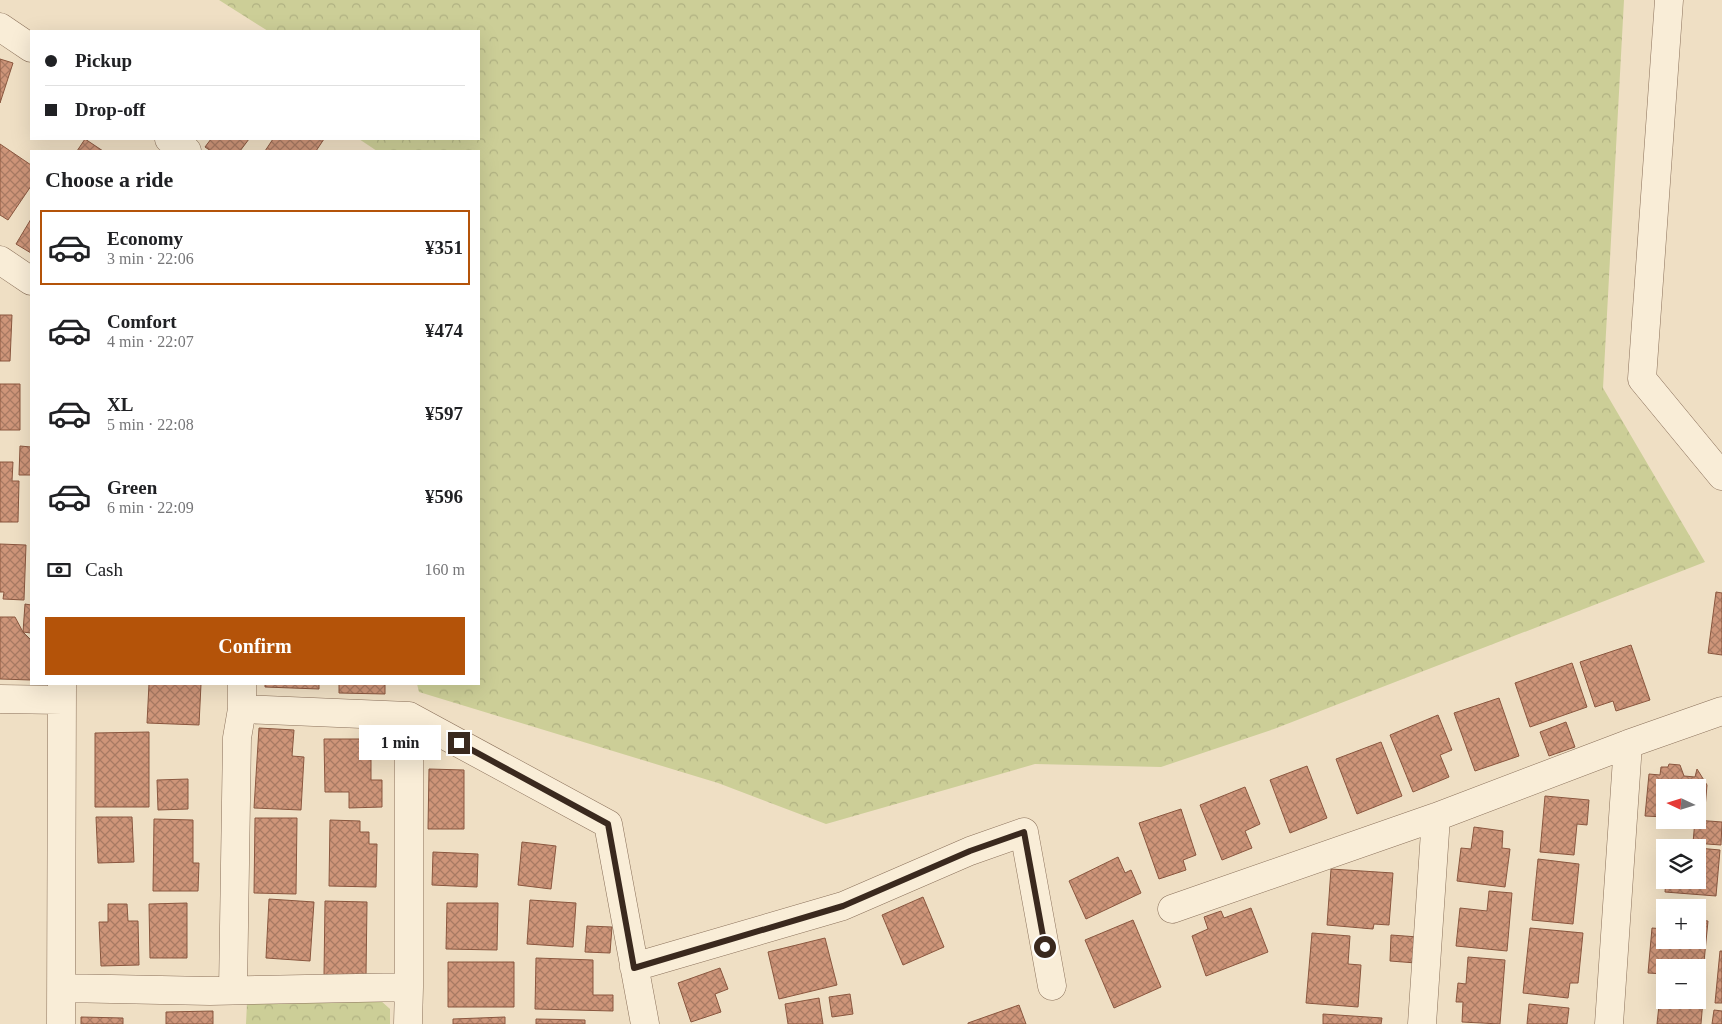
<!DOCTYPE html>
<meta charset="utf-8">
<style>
body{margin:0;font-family:"Times New Roman",serif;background:#f6f6f6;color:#202124;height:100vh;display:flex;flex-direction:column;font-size:19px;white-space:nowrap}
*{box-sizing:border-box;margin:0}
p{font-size:16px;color:#757577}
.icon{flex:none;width:28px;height:28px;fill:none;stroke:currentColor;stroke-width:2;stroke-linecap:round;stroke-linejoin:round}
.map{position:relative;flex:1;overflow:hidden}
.details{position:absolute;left:30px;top:150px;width:450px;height:535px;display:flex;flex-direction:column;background:#fff;border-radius:0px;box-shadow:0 5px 20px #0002}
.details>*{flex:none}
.top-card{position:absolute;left:30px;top:30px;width:450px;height:110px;border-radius:0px;box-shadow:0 5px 20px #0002;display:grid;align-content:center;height:110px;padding:0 15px;background:#fff}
.needle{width:32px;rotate:274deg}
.controls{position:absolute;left:1656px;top:779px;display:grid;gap:10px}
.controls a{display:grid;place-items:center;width:50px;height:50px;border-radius:0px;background:#fff;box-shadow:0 5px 20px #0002;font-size:25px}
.end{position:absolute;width:22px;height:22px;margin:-11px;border:6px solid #3a291e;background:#fff;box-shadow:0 0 0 2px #fff}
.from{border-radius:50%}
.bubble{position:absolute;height:35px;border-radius:0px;background:#fff;box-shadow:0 5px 20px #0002;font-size:16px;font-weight:800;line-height:35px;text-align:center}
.top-card b{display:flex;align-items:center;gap:18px;height:48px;font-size:19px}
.top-card b+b{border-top:1px solid #e0e0e0}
.top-card i{width:12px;height:12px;background:#202124}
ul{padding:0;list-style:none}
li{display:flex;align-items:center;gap:15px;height:75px;margin:0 10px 8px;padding:0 5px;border:2px solid transparent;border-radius:0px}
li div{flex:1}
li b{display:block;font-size:19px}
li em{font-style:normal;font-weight:800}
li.on{border-color:#b45309}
li>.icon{width:45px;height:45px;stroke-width:1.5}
h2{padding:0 15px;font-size:22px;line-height:60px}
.pay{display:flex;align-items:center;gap:12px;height:55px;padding:0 15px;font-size:19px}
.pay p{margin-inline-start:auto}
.primary-button{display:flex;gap:10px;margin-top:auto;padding:10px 15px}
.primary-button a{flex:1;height:58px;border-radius:0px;background:#b45309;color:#fff;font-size:20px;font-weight:800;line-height:58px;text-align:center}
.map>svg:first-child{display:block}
</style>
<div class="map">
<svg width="1722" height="1024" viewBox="0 0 1722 1024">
<defs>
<pattern id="forest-crowns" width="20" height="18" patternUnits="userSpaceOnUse" patternTransform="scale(1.25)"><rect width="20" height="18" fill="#ccce97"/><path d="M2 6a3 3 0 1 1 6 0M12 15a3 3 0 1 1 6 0" fill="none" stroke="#b0b182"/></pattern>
<pattern id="building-cross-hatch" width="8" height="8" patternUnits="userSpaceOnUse" patternTransform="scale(1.25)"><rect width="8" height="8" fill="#ce9579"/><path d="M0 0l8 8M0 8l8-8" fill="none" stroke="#a87a63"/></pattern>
</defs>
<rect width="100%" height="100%" fill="#efdfc4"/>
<path fill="url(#forest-crowns)" d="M 219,0 L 1624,0 L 1603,388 L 1705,562 L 1274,729 L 1161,767 L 1035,764 L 826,824 L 718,783 L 419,692 L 417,684 L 479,684 L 479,151 L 377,151 L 359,139 L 479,139 L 479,31 L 268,31 Z
M 380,1000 L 390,1009 L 390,1024 L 246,1024 L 247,1003 Z"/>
<path fill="url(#building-cross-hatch)" stroke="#8a573f" d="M 0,59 L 13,63 L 0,103 Z
M 85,139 L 103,151 L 77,151 Z
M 211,139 L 249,139 L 240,151 L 211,151 L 205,147 Z
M 273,139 L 324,139 L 316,151 L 265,151 Z
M 0,144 L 31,165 L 31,186 L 8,220 L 0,215 Z
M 31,219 L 31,253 L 16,244 Z
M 0,315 L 12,315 L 10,361 L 0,361 Z
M 0,384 L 20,384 L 20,430 L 0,430 Z
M 20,446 L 31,447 L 31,475 L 19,475 Z
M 0,462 L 13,462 L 12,481 L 19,481 L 18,522 L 0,522 Z
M 0,544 L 26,545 L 24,600 L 3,599 L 4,592 L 0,592 Z
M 1716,592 L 1722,593 L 1722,655 L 1708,653 Z
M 25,604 L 31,605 L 31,633 L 23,632 Z
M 0,617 L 15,617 L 23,632 L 31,640 L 31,680 L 0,679 Z
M 1631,645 L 1650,700 L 1616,711 L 1613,701 L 1595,707 L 1580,662 Z
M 1572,663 L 1587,707 L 1530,727 L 1515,683 Z
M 149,684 L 201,684 L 199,725 L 147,723 Z
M 265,684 L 319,684 L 319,689 L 265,687 Z
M 339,684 L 385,684 L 385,694 L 339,693 Z
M 1499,698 L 1519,756 L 1475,771 L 1454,713 Z
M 1438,715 L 1452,750 L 1440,755 L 1449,777 L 1413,792 L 1390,735 Z
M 1566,722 L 1575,747 L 1549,756 L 1540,732 Z
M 259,728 L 294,730 L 292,756 L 304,757 L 301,810 L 254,808 Z
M 149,732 L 149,807 L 95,807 L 95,733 Z
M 324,739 L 371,739 L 371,780 L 382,780 L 382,807 L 349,808 L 349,792 L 325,792 Z
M 1381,742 L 1402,796 L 1357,814 L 1336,759 Z
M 1669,764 L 1680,765 L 1684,776 L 1695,777 L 1697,769 L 1707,785 L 1704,820 L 1698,820 L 1698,788 L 1665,788 L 1665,817 L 1645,816 L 1649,774 L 1660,775 L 1661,767 L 1668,767 Z
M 1307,766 L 1327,818 L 1290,833 L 1270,780 Z
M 429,769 L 464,770 L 464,829 L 428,829 Z
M 188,779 L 188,809 L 158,810 L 157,780 Z
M 1245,787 L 1260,824 L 1245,831 L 1252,848 L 1222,860 L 1200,805 Z
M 1545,796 L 1589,800 L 1587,825 L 1577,824 L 1574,855 L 1540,852 Z
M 1181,809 L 1196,855 L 1183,860 L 1186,870 L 1159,879 L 1139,823 Z
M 96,817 L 132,817 L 134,862 L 98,863 Z
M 255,818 L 297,818 L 296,894 L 254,893 Z
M 154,819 L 193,820 L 193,863 L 199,863 L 198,891 L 153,891 Z
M 330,820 L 360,821 L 360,832 L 369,832 L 369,844 L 377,844 L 376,887 L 329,886 Z
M 1695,820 L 1722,822 L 1721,845 L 1693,843 Z
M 1474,827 L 1503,831 L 1502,848 L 1510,849 L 1505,887 L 1457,881 L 1461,848 L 1471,849 Z
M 522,842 L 556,846 L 551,889 L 518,885 Z
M 1698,848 L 1720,850 L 1716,896 L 1665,892 L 1666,880 L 1698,880 Z
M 433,852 L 478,854 L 477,887 L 432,885 Z
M 1118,857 L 1125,873 L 1131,870 L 1141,893 L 1086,919 L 1069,881 Z
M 1538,859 L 1579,864 L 1573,924 L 1532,920 Z
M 1331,869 L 1393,873 L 1389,925 L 1374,924 L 1373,929 L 1327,925 Z
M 1489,891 L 1512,893 L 1507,951 L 1456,946 L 1460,908 L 1487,911 Z
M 923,897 L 944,947 L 903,965 L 882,915 Z
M 269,899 L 314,902 L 310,961 L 266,958 Z
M 530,900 L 576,903 L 573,947 L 527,944 Z
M 325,901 L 367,902 L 366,976 L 324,975 Z
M 187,903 L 187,958 L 150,958 L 149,904 Z
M 447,903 L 498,903 L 497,950 L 446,949 Z
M 108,904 L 127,904 L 128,921 L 138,921 L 139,965 L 101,966 L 99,922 L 108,922 Z
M 1251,908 L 1268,952 L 1206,976 L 1192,936 L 1208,929 L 1204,917 L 1221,911 L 1224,918 Z
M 1133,920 L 1161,987 L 1114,1008 L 1085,940 Z
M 1698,920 L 1708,921 L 1703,972 L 1698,971 L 1698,968 L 1665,968 L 1665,974 L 1648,973 L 1652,928 L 1664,929 L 1665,921 L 1665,940 L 1698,940 Z
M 587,926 L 612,927 L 610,953 L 585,952 Z
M 1530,928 L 1583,933 L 1578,983 L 1570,983 L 1568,998 L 1523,993 Z
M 1312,933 L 1350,936 L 1348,964 L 1361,965 L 1358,1007 L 1306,1003 Z
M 1391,935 L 1418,937 L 1416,963 L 1390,961 Z
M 825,938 L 837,985 L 779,999 L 768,952 Z
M 1720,951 L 1722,951 L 1722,1003 L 1715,1003 Z
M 1468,957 L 1505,960 L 1500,1024 L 1462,1022 L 1463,1002 L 1456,1002 L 1458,983 L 1466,984 Z
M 536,958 L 593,960 L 593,995 L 613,995 L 613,1011 L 535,1009 Z
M 448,962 L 514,962 L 514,1007 L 448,1007 Z
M 720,968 L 728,989 L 715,994 L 721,1012 L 691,1022 L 678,983 Z
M 850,994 L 853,1014 L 832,1017 L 829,997 Z
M 1660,996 L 1665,997 L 1665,1000 L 1703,1000 L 1701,1024 L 1657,1024 Z
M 819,998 L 823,1024 L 788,1024 L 785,1004 Z
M 1529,1004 L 1569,1008 L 1567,1024 L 1527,1024 Z
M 1019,1005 L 1026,1024 L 968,1024 L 968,1023 Z
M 1714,1010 L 1722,1011 L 1722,1024 L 1712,1024 Z
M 213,1011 L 213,1024 L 166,1024 L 166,1012 Z
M 1323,1014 L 1382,1018 L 1381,1024 L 1323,1024 Z
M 81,1017 L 123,1018 L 123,1024 L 81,1024 Z
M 505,1017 L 505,1024 L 453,1024 L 453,1019 Z
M 536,1019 L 585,1020 L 585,1024 L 536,1024 Z"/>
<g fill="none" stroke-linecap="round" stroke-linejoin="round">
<defs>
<path id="minor" d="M 1669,0 L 1642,379 L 1722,476
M 0,27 L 31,48
M 169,139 L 187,151
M 0,260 L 31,281
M 0,699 L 62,700
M 242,709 L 409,716 L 608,824 L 645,1024
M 1172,909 L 1436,817 L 1628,744 L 1722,711
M 634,967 L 843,906 L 970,851 L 1024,832 L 1052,986
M 62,988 L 210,991 L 409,987 L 409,716
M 233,990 L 237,738 L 242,709 L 242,684
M 61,1024 L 62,684
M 408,1024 L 409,987
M 1422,1024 L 1436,817
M 1609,1024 L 1628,744"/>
</defs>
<use href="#minor" stroke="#8a705a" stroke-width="29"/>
<use href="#minor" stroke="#f9edd7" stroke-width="28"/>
</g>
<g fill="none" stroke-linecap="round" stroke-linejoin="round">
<path stroke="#3a291e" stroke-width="6" d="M 459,743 L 608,824 L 634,968 L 843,906 L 970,851 L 1024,832 L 1045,947"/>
</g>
</svg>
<div class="controls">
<a><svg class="needle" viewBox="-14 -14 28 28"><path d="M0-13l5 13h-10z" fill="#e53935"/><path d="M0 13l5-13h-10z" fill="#757577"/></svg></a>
<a><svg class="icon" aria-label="layers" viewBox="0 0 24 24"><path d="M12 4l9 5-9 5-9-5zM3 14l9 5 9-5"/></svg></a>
<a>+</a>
<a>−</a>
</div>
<i class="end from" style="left:1045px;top:947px"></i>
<i class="end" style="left:459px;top:743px"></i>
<div class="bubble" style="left:359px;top:725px;width:82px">1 min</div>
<div class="top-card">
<b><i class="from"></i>Pickup</b>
<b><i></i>Drop-off</b>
</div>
<section class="details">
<h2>Choose a ride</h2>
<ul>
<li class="on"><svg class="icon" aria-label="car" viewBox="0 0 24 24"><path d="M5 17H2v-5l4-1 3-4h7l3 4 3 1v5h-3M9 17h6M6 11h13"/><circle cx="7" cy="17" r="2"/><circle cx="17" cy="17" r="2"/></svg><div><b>Economy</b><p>3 min · 22:06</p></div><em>¥351</em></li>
<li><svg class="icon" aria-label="car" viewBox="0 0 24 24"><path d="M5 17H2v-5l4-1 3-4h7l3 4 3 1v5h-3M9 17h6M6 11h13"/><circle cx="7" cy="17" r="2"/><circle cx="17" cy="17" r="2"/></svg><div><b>Comfort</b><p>4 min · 22:07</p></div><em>¥474</em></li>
<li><svg class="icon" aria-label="car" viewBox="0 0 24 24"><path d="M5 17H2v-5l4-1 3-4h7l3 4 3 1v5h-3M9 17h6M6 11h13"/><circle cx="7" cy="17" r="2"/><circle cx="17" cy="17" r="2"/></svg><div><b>XL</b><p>5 min · 22:08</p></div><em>¥597</em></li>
<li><svg class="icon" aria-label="car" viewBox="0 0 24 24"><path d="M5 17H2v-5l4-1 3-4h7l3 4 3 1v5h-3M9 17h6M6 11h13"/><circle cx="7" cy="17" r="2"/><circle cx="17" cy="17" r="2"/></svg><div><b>Green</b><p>6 min · 22:09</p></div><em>¥596</em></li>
</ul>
<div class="pay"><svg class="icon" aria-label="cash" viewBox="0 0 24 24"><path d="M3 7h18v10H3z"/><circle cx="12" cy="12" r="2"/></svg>Cash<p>160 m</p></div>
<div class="primary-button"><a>Confirm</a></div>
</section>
</div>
